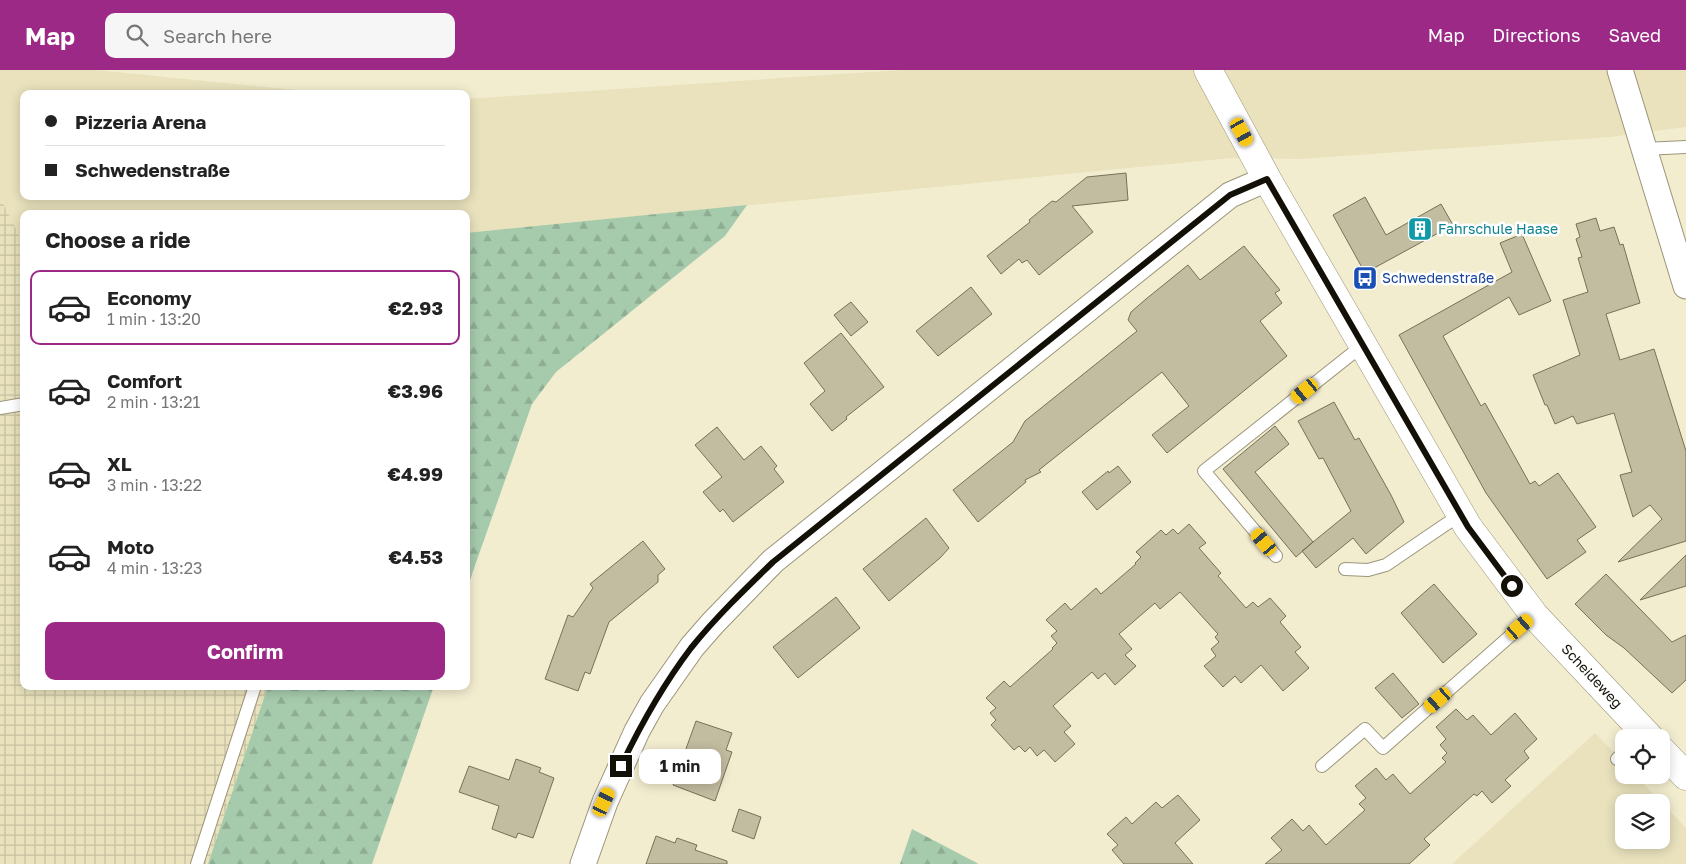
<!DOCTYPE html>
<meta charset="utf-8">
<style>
body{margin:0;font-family:"Golos Text",sans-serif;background:#f6f6f6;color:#222;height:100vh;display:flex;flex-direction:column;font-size:19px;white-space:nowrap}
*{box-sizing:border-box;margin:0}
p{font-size:16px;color:#767676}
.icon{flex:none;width:28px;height:28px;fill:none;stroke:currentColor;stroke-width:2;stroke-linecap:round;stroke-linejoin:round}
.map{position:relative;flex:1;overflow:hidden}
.side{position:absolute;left:20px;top:140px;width:450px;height:480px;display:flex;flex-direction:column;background:#fff;border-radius:10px;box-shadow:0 2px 12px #0003}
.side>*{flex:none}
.top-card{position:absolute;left:20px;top:20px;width:450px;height:110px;border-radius:10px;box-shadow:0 2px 12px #0003;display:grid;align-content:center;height:110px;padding:0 25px;background:#fff}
.controls{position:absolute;left:1615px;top:659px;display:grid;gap:10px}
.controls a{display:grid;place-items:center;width:55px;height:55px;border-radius:10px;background:#fff;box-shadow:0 2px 12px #0003;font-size:25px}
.end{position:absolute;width:22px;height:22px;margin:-11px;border:6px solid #131007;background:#fff;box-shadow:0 0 0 2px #fff}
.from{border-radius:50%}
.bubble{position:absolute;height:35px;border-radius:10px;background:#fff;box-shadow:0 2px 12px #0003;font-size:16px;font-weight:700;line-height:35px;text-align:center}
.car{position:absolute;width:15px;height:30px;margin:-15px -8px;border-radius:6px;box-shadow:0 0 4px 1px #0007;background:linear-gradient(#f5c518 24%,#345 0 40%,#f5c518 0 76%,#345 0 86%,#f5c518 0)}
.top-card b{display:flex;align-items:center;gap:18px;height:48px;font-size:19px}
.top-card b+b{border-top:1px solid #e0e0e0}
.top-card i{width:12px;height:12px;background:#222}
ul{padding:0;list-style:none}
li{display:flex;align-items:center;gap:15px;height:75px;margin:0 10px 8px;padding:0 15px;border:2px solid transparent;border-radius:10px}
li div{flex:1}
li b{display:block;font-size:19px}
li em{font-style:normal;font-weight:700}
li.active{border-color:#9c2986}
li>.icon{width:45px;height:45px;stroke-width:1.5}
h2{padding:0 25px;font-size:22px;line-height:60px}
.cta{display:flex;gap:10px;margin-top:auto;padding:10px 25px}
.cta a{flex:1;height:58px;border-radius:10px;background:#9c2986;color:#fff;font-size:20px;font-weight:700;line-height:58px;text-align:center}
header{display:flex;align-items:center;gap:30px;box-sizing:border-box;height:70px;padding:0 25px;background:#9c2986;color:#fff}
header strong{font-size:24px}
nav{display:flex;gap:28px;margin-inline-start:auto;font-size:18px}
.search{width:350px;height:45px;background:#f6f6f6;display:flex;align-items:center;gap:12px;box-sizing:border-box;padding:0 18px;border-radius:10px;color:#767676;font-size:19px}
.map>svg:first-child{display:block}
</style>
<header>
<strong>Map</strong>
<div class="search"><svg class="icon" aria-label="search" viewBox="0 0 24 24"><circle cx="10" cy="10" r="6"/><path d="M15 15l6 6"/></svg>Search here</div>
<nav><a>Map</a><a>Directions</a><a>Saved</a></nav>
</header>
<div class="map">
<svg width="1686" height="794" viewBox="0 0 1686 794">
<defs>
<pattern id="industrial-grid" width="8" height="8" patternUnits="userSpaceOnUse" patternTransform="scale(1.25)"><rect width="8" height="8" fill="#e9e2bd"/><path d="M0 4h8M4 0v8" fill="none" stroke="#c7c1a1"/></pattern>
<pattern id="forest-firs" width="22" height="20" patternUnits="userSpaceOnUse" patternTransform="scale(1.25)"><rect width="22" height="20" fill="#a6cbac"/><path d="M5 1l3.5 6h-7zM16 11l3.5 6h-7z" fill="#8ead92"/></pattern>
</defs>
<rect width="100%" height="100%" fill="#f3edd0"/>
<path fill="#e9e2bd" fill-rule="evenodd" d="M 0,0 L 96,0 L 337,24 L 24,24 L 24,126 L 466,126 L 466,29 L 901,0 L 1686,0 L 1686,57 L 1610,67 L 1301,89 L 1231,88 L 466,163 L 466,144 L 24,144 L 24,174 L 0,128 Z
M 1595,663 L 1624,693 L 1624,705 L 1635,705 L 1686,758 L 1686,794 L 1452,794 ZM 1624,732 L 1661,732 L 1661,770 L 1624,770 Z"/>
<path fill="url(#industrial-grid)" d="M 0,128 L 24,174 L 24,616 L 268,616 L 208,794 L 0,794 Z"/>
<path fill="url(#forest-firs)" d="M 747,135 L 725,166 L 556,302 L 532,334 L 466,521 L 466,163 Z
M 268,616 L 434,616 L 372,794 L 208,794 Z
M 912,759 L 977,793 L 978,794 L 900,794 Z"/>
<path fill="#c2bca0" stroke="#767157" d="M 1126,103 L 1128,130 L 1072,136 L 1093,162 L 1039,205 L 1027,190 L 1022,193 L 1019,189 L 1001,204 L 987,186 L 1030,152 L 1029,150 L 1052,131 L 1056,132 L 1087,107 Z
M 1365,127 L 1386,165 L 1441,134 L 1453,155 L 1365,203 L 1333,145 Z
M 1596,148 L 1600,161 L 1614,157 L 1620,175 L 1623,174 L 1640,233 L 1606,244 L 1620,290 L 1654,279 L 1686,381 L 1686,471 L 1618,492 L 1662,449 L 1650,435 L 1633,447 L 1620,405 L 1632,402 L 1614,343 L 1577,354 L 1573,346 L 1555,354 L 1547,335 L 1545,335 L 1533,305 L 1580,285 L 1563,230 L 1588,222 L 1578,188 L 1582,187 L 1576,169 L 1580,167 L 1576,154 Z
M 1522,164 L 1551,231 L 1519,245 L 1509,227 L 1443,266 L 1481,336 L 1485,333 L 1530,414 L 1535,411 L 1539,416 L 1558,403 L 1596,457 L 1577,470 L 1586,482 L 1547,509 L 1486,423 L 1399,265 L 1512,202 L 1500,173 Z
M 1244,176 L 1280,220 L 1275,223 L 1282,233 L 1260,251 L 1287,286 L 1167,383 L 1152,365 L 1189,336 L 1162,302 L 1039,400 L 1041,402 L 1025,410 L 1026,412 L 978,452 L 953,420 L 1013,372 L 1025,351 L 1137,261 L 1128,250 L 1131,242 L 1146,229 L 1188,195 L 1200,210 Z
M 971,217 L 992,244 L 938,286 L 916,261 Z
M 851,232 L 868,252 L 851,266 L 834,245 Z
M 841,263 L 884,317 L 846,347 L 847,349 L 832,361 L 810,334 L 825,321 L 804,293 Z
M 1334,332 L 1355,370 L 1359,368 L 1391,425 L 1404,452 L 1366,484 L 1353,468 L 1316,498 L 1302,481 L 1351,441 L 1323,388 L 1319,389 L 1298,351 Z
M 1275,356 L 1289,374 L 1255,402 L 1313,472 L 1296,487 L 1223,399 Z
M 717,357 L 744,390 L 761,376 L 777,396 L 774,399 L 784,412 L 733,452 L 723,439 L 720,442 L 703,422 L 722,407 L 695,375 Z
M 1118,396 L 1131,412 L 1097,440 L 1082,422 L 1108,401 L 1109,403 Z
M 926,448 L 949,478 L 940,488 L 889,531 L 863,499 Z
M 1189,454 L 1206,473 L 1199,478 L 1221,503 L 1218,506 L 1246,538 L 1253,532 L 1258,537 L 1270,528 L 1286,546 L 1280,552 L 1301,577 L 1295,582 L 1309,598 L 1283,621 L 1261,595 L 1241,613 L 1235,606 L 1223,617 L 1204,596 L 1216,586 L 1211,579 L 1219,572 L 1215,567 L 1218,564 L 1180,522 L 1160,539 L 1155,533 L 1119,564 L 1132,579 L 1125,585 L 1136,596 L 1115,615 L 1105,603 L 1098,609 L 1092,602 L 1053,636 L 1071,656 L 1064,662 L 1075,674 L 1055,692 L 1044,680 L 1037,686 L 1030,677 L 1025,682 L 1019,676 L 1014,680 L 991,655 L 996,650 L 990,643 L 996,638 L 986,628 L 1004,611 L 1010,617 L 1053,579 L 1052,578 L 1057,573 L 1051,566 L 1057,561 L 1046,550 L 1065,533 L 1071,540 L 1096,518 L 1101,524 L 1136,494 L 1135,493 L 1141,487 L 1136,482 L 1161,460 L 1166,465 L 1173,459 L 1178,464 Z
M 643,471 L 665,499 L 658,505 L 658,512 L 609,552 L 590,604 L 585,602 L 578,621 L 545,609 L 568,545 L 573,547 L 593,518 L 590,514 Z
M 1686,485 L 1686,516 L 1640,530 Z
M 1606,504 L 1672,572 L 1686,565 L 1686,610 L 1672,623 L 1624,578 L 1606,565 L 1575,534 Z
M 1434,514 L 1477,564 L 1443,593 L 1401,543 Z
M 836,527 L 860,558 L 798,608 L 773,577 Z
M 1393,603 L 1419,634 L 1402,648 L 1375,618 Z
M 1456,639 L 1467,650 L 1473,645 L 1491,665 L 1515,643 L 1537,669 L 1524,681 L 1529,688 L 1505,710 L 1511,716 L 1492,733 L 1482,721 L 1477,726 L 1474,724 L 1424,769 L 1430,775 L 1409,794 L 1265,794 L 1282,780 L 1271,768 L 1292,749 L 1303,761 L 1309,755 L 1326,775 L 1365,740 L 1359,734 L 1366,728 L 1355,716 L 1376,698 L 1386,710 L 1393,704 L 1410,724 L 1446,692 L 1442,688 L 1447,683 L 1440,675 L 1446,669 L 1436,657 Z
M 696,651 L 732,663 L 726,680 L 732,682 L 715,731 L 673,715 Z
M 516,689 L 541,698 L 539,702 L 554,708 L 533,768 L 518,763 L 516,768 L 492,759 L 499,736 L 459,722 L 469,696 L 509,710 Z
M 1178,725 L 1200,750 L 1175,773 L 1193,794 L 1124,794 L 1112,780 L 1118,775 L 1107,764 L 1126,747 L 1132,754 L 1156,732 L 1162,738 Z
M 739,739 L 761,747 L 754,769 L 732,761 Z
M 656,766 L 675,773 L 677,768 L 697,775 L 695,780 L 727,791 L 727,794 L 646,794 Z"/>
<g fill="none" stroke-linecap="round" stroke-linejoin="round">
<defs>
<path id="lane" d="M 1643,79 L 1686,77
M 0,338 L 24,334
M 1276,486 L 1204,401 L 1363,275
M 1345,499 L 1368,500 L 1386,495 L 1461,444
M 1617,689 L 1624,682
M 1322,696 L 1365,659 L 1383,678 L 1534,545
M 197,794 L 255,616"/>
<path id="street" d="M 1620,0 L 1686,216
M 583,794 L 605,732 L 637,661 L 652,634 L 692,577 L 713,553 L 773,491 L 1230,125 L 1267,109"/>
<path id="secondary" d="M 1208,0 L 1267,109 L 1468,457 L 1534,545 L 1650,668
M 1661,680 L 1686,706"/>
</defs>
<use href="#lane" stroke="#9b957a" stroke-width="14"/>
<use href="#street" stroke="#9b957a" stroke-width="27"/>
<use href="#secondary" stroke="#9b957a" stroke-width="29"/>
<use href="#lane" stroke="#fff" stroke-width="12"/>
<use href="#street" stroke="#fff" stroke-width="25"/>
<use href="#secondary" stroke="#fff" stroke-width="28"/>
</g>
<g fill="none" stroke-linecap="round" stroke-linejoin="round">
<path stroke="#131007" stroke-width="6" d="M 621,696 C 641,654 663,615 691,578 C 716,547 745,519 773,492 L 1230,125 L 1267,109 L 1468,457 L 1512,516"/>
</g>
<defs>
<symbol id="building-square" viewBox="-11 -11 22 22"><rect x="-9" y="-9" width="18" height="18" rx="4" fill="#0f9aa8" stroke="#fff"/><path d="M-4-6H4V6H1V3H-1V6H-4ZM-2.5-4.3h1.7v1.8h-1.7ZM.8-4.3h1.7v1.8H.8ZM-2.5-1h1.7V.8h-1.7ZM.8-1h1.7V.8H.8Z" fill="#fff"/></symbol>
<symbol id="bus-square" viewBox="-11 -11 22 22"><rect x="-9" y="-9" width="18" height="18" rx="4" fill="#1a4fb4" stroke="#fff"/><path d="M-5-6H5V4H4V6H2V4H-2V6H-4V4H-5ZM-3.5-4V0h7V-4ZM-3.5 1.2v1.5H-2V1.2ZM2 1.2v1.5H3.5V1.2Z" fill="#fff"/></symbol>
</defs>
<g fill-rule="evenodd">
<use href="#building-square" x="1406" y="145" width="28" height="28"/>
<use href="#bus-square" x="1351" y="194" width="28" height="28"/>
</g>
<g text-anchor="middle" stroke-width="5" stroke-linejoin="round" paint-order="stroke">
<g font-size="14" fill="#0d838f" stroke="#fff" text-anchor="start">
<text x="1438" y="164">Fahrschule Haase</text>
</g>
<g font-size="14" fill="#164399" stroke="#fff" text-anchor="start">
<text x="1382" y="213">Schwedenstraße</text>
</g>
<g font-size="14" fill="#131007" stroke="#fff">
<text transform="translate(1592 606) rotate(47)" y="5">Scheideweg</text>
</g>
</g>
</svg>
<div class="controls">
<a><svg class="icon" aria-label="locate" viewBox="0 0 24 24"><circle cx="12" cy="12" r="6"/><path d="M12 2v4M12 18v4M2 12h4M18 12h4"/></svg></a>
<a><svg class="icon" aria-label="layers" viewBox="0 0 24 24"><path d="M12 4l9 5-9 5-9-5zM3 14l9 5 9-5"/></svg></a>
</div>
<i class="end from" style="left:1512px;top:516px"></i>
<i class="end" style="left:621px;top:696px"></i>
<div class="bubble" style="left:639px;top:679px;width:82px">1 min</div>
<i class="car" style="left:1242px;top:62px;rotate:151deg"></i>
<i class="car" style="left:1305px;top:321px;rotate:231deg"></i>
<i class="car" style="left:1264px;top:472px;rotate:320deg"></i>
<i class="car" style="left:1520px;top:557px;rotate:49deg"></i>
<i class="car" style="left:1438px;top:630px;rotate:229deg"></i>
<i class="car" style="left:604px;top:732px;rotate:25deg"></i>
<div class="top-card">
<b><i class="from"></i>Pizzeria Arena</b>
<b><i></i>Schwedenstraße</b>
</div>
<section class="side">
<h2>Choose a ride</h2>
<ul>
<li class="active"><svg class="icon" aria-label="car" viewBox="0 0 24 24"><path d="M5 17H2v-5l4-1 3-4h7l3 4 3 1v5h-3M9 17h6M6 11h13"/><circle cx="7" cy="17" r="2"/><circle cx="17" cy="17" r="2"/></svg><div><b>Economy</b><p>1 min · 13:20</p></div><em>€2.93</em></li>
<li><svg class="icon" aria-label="car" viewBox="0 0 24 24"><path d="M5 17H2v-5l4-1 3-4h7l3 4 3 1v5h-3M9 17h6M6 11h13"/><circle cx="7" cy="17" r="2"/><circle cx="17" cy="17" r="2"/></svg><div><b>Comfort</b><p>2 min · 13:21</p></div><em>€3.96</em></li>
<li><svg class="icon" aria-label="car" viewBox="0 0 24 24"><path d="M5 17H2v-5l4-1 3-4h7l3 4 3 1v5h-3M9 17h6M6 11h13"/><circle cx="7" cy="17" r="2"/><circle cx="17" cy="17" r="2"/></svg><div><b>XL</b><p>3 min · 13:22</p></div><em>€4.99</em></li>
<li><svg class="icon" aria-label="car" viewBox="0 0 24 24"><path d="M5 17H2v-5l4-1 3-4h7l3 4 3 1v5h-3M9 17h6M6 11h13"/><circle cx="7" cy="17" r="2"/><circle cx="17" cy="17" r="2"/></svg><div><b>Moto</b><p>4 min · 13:23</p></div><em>€4.53</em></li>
</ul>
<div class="cta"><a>Confirm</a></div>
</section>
</div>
